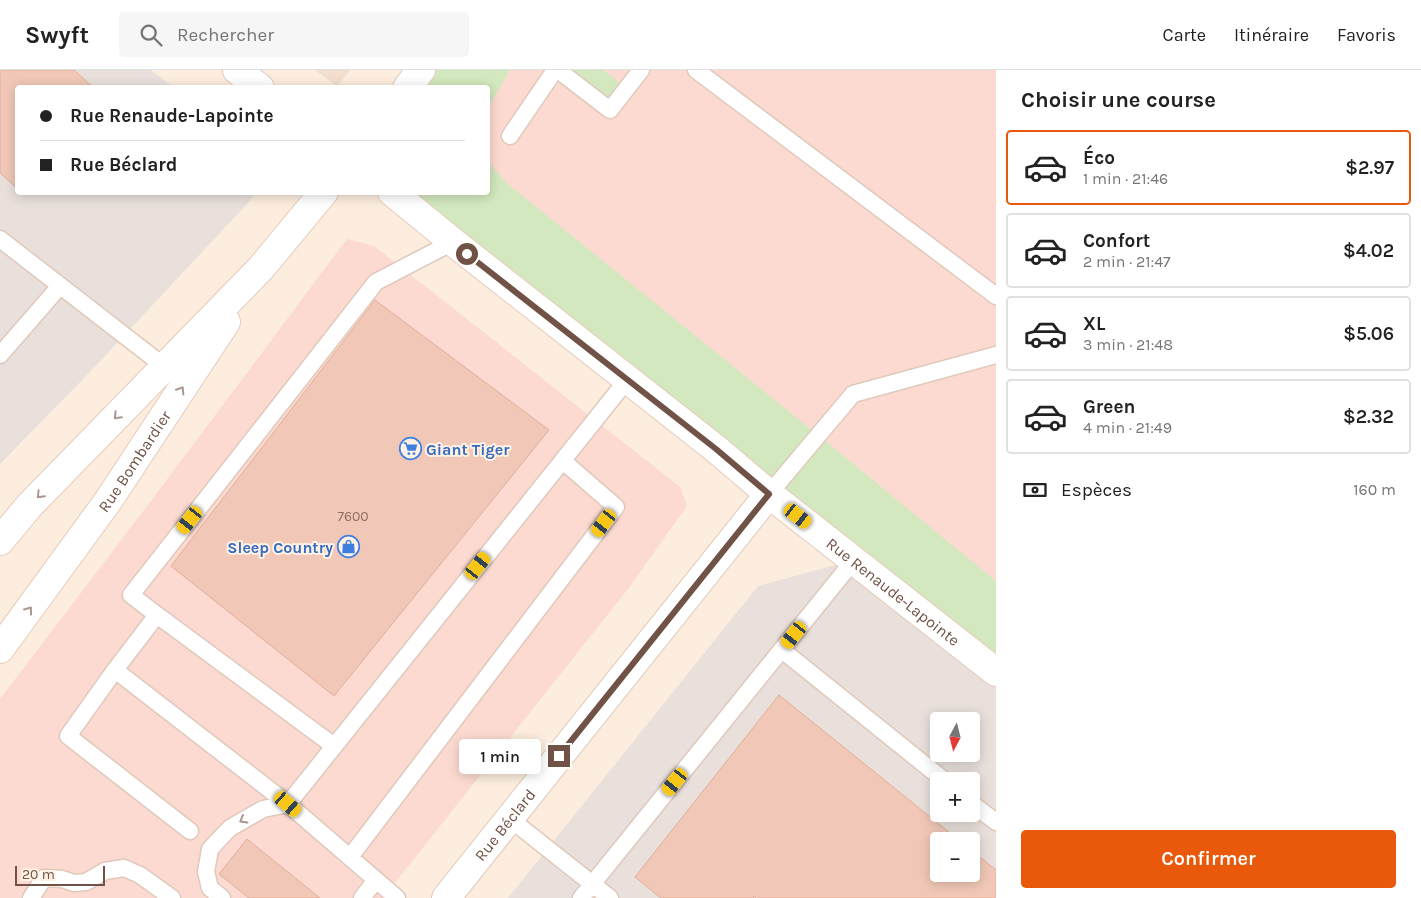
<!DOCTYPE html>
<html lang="fr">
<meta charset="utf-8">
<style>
body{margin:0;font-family:Karla,sans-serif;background:#f6f6f6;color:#222;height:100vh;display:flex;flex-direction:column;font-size:19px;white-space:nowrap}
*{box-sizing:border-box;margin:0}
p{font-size:16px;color:#767676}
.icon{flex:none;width:28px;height:28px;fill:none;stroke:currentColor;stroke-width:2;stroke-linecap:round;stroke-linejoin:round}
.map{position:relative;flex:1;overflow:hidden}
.sheet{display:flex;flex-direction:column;background:#fff;width:425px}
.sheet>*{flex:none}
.banner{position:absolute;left:15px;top:15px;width:475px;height:110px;border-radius:5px;box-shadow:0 2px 12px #0003;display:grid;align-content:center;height:110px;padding:0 25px;background:#fff}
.needle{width:32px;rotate:187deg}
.buttons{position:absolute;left:930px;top:642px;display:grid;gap:10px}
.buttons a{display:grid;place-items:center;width:50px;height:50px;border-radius:5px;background:#fff;box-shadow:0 2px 12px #0003;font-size:25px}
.scale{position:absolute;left:15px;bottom:12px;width:90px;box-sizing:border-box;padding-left:5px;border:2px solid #715247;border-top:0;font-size:14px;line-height:18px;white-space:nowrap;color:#715247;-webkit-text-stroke:4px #fff2e4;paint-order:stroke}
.end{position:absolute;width:22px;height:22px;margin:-11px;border:6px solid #715247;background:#fff;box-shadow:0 0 0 2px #fff}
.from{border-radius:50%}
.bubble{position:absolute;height:35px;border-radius:5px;background:#fff;box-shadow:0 2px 12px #0003;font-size:16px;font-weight:600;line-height:35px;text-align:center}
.car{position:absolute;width:15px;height:30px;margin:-15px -8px;border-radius:6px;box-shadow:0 0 4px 1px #0007;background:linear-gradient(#f5c518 24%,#345 0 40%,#f5c518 0 76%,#345 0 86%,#f5c518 0)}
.banner b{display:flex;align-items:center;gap:18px;height:48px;font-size:19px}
.banner b+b{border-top:1px solid #e0e0e0}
.banner i{width:12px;height:12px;background:#222}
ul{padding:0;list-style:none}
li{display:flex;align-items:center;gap:15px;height:75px;margin:0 10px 8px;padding:0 15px;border:2px solid #e0e0e0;border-radius:5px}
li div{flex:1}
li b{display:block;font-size:19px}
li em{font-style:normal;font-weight:600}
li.selected{border-color:#ea580c}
li>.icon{width:45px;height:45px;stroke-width:1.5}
h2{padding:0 25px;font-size:22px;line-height:60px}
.pay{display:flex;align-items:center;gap:12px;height:55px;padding:0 25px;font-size:19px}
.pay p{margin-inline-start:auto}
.button{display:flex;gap:10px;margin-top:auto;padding:10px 25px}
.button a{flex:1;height:58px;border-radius:5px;background:#ea580c;color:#fff;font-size:20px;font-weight:600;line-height:58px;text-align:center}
header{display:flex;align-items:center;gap:30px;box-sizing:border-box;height:70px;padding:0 25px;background:#fff;border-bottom:1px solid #e0e0e0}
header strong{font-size:24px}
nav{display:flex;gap:28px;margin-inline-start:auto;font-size:18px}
.search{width:350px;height:45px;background:#f6f6f6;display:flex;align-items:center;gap:12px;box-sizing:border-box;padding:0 18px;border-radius:5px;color:#767676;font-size:19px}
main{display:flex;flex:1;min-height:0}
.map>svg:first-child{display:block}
</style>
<header>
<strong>Swyft</strong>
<div class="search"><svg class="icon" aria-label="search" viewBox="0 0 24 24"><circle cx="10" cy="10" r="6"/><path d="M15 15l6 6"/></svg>Rechercher</div>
<nav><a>Carte</a><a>Itinéraire</a><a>Favoris</a></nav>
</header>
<main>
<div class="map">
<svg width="996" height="828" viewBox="0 0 996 828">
<rect width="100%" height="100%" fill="#fcedde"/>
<path fill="#f3decd" d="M 315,0 L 350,0 L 337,16 Z"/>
<path fill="#fcdad2" d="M 421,0 L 996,0 L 996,602 L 488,122 L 488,18 Z
M 347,169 L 374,176 L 680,417 L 687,436 L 628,519 L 383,828 L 0,828 L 0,629 L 147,436 Z"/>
<path fill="#e9e0db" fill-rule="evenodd" d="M 0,0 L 151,0 L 173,17 L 18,18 L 18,122 L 256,123 L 246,135 L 89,303 L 0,394 Z
M 854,490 L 996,602 L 996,828 L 508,828 L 758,516 ZM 939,651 L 971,651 L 971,684 L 939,684 ZM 939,711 L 971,711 L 971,744 L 939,744 ZM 939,771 L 971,771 L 971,804 L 939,804 Z"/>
<path fill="#d3e8be" d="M 421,0 L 510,0 L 488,38 L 488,18 L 407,18 Z
M 558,0 L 603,0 L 627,18 L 610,40 Z
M 488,92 L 508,114 L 818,365 L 996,511 L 996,602 L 394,123 L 488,122 Z"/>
<path fill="#f1c8b7" stroke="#e3ad97" d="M 0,0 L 74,0 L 94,18 L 18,18 L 18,119 L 0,103 Z
M 375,230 L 549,360 L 334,626 L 171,496 Z
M 779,625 L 960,771 L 939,771 L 939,804 L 971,804 L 971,780 L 996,800 L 996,828 L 756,828 L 754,826 L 753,828 L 661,828 L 635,807 Z
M 247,769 L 320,828 L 249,828 L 219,804 Z"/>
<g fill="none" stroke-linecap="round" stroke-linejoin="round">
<defs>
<path id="lane" d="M 558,0 L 610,40 L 641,0
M 696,0 L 996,226
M 510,66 L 555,0
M 0,169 L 165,297
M 0,285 L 60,216
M 769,424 L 853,324 L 996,285
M 157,545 L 131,525 L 376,212 L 453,172
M 782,580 L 945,711
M 115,600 L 68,666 L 190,761
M 971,733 L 996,752
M 288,734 L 115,600 L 157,545 L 334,676
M 509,748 L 610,828
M 350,787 L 616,437 L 563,391
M 31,828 L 44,808 L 62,809 L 74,813 L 86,812 L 105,801 L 124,798 L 140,805 L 172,828
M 222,828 L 210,818 L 206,802 L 210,779 L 230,758 L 263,739 L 288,734
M 362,828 L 376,810
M 397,828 L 288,734 L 627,310
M 581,828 L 854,490"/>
<g id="street">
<path d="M 237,0 L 260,18"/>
<path id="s1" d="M 446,828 L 769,424"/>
</g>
<g id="secondary">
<path d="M 407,18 L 421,0"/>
<path id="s2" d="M 392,122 L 453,172 L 716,379 L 769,424 L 996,602"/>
<path d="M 0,471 L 29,436 L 261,198 L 324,122"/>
<path id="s3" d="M 0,579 L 108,431 L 226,252"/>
</g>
</defs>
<use href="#lane" stroke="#dfc9bb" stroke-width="19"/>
<use href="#street" stroke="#dfc9bb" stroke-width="30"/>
<use href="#secondary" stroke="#e6cbbb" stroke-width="30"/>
<use href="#lane" stroke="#fff" stroke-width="16"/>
<use href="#street" stroke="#fff" stroke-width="28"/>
<use href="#secondary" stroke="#fff" stroke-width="28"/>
</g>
<defs><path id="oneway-chevron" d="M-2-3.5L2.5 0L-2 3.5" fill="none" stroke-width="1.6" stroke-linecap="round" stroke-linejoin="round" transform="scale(1.25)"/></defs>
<g stroke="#aa9791">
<use href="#oneway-chevron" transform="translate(181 320) rotate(-57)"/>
<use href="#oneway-chevron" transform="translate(117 346) rotate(134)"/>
<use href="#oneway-chevron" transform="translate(40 425) rotate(134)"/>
<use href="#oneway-chevron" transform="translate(29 540) rotate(-54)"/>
<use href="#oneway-chevron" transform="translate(243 750) rotate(150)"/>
</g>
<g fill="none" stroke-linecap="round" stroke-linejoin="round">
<path stroke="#715247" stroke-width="6" d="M 467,184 L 716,379 L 769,424 L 559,686"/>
</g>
<defs>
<symbol id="supermarket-ring" viewBox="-11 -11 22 22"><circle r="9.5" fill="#fff2e4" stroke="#3f7fe0" stroke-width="1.5"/><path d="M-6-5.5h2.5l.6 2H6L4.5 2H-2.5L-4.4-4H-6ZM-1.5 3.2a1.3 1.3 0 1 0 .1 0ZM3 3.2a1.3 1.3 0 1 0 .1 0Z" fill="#3f7fe0"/></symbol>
<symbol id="shop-ring" viewBox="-11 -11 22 22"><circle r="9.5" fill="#fff2e4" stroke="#3f7fe0" stroke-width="1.5"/><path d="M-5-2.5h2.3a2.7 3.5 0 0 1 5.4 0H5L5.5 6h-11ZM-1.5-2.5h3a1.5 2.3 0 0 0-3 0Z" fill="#3f7fe0"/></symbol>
</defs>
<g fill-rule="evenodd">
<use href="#supermarket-ring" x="398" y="366" width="25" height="25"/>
<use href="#shop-ring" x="336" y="464" width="25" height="25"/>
</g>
<g text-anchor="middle" stroke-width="4" stroke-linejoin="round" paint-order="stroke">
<g font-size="14" fill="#917063">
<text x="353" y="451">7600</text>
</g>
<g font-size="16" font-weight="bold" fill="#366cbe" stroke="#fff2e4" text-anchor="start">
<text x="426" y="385">Giant Tiger</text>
<text x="333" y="483" text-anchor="end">Sleep Country</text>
</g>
<g font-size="16" fill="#715247" stroke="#fff2e4">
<text dy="6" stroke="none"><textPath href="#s3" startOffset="231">Rue Bombardier</textPath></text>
<text dy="6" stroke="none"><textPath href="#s2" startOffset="641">Rue Renaude-Lapointe</textPath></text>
<text dy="6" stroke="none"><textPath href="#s1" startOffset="94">Rue Béclard</textPath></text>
</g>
</g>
</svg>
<div class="buttons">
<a><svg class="needle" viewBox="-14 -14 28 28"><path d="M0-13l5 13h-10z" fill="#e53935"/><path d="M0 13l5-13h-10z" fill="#767676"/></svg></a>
<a>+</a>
<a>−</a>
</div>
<div class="scale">20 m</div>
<i class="end from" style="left:467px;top:184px"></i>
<i class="end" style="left:559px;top:686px"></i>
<div class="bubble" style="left:459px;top:669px;width:82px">1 min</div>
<i class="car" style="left:798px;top:446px;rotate:128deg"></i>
<i class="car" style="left:190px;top:450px;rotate:218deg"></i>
<i class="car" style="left:604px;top:453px;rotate:217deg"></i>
<i class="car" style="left:478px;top:496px;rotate:39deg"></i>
<i class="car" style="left:794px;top:565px;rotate:219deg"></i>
<i class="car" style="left:675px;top:712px;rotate:219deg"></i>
<i class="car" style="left:288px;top:734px;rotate:131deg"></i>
<div class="banner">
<b><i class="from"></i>Rue Renaude-Lapointe</b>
<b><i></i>Rue Béclard</b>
</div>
</div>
<section class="sheet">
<h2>Choisir une course</h2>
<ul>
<li class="selected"><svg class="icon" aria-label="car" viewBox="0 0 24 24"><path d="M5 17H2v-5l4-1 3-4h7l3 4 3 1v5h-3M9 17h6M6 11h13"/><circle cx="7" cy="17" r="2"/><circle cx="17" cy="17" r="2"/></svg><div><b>Éco</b><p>1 min · 21:46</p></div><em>$2.97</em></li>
<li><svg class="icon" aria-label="car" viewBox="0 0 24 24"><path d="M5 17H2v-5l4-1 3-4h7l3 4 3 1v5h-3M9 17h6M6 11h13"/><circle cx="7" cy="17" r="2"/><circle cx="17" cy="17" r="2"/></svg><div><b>Confort</b><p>2 min · 21:47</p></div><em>$4.02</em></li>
<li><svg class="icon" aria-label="car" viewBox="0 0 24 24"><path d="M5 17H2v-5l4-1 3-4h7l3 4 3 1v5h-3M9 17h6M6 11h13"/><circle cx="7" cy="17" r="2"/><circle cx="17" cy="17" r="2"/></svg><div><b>XL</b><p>3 min · 21:48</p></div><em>$5.06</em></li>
<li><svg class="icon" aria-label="car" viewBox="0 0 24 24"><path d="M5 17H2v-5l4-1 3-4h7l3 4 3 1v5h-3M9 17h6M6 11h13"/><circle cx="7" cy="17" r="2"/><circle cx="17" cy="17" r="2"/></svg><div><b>Green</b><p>4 min · 21:49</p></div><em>$2.32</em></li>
</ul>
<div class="pay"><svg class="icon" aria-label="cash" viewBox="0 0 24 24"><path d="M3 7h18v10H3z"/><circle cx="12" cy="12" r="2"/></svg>Espèces<p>160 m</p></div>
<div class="button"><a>Confirmer</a></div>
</section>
</main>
